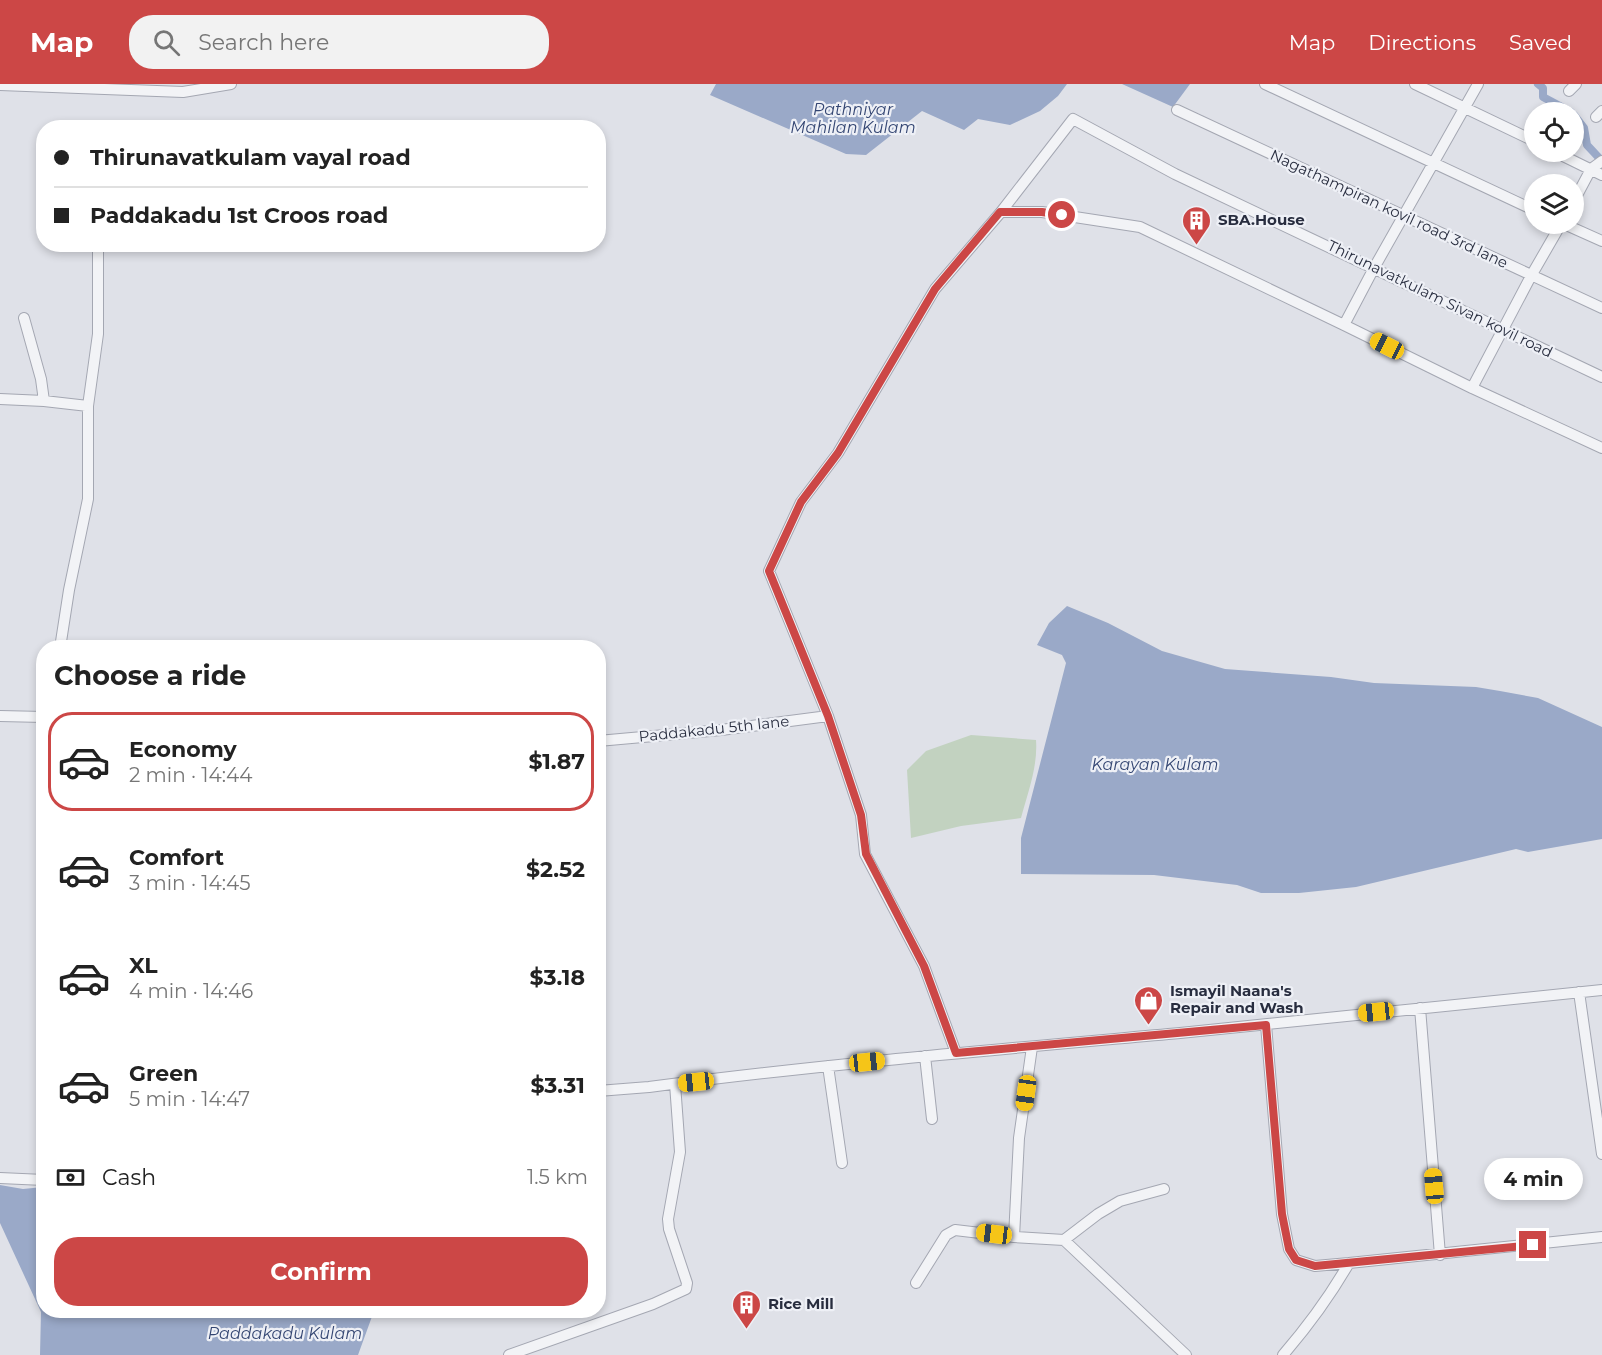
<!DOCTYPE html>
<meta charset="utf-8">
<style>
body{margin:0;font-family:Montserrat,sans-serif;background:#f2f2f2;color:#222;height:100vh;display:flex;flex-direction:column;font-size:22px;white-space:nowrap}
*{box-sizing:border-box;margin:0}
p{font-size:20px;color:#767676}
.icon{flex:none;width:33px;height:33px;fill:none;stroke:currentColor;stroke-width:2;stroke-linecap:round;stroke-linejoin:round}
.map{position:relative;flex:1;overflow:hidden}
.panel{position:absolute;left:36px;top:556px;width:570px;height:678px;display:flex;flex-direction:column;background:#fff;border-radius:24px;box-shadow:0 3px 9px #0003}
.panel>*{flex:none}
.hud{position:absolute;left:36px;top:36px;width:570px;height:132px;border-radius:24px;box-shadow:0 3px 9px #0003;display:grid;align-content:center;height:132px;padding:0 18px;background:#fff}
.controls{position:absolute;left:1524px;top:18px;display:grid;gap:12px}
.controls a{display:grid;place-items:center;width:60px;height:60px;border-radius:50%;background:#fff;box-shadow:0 3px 9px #0003;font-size:30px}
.end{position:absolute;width:27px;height:27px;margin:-14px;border:8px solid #cc4746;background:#fff;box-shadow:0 0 0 3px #fff}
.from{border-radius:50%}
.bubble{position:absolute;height:42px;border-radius:21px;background:#fff;box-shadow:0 3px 9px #0003;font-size:20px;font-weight:700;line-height:42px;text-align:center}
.car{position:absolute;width:18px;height:36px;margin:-18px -9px;border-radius:8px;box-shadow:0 0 4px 2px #0007;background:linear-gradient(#f5c518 24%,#345 0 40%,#f5c518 0 76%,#345 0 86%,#f5c518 0)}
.hud b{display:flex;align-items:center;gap:21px;height:57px;font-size:22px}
.hud b+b{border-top:2px solid #e0e0e0}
.hud i{width:15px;height:15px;background:#222}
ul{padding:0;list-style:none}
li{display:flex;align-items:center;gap:18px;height:99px;margin:0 12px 9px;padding:0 6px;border:3px solid transparent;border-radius:24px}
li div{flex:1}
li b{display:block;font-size:22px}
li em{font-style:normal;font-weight:700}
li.selected{border-color:#cc4746}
li>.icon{width:54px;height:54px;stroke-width:1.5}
h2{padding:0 18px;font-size:27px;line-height:72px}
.pay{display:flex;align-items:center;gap:15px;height:66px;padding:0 18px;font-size:22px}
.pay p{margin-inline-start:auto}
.primary-button{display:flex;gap:12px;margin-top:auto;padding:12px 18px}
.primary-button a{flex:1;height:69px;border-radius:24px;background:#cc4746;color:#fff;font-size:24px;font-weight:700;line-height:69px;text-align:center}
header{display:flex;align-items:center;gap:36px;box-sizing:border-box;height:84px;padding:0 30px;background:#cc4746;color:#fff}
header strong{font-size:28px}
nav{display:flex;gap:33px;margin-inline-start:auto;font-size:21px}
.search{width:420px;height:54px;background:#f2f2f2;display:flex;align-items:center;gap:15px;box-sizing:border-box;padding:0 21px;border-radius:24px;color:#767676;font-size:22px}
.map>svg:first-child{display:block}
</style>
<header>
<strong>Map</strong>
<div class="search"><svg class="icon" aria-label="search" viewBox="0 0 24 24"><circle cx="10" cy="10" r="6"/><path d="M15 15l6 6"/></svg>Search here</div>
<nav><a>Map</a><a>Directions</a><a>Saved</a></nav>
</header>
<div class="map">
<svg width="1602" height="1271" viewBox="0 0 1602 1271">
<rect width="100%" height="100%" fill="#dfe1e8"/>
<path fill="#c2d2c0" d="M 971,651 L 1036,656 C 1038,682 1028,708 1021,734 L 961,742 L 911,754 L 907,686 L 926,667 Z"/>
<path fill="#9aa9c8" d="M 716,0 L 1067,0 L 1058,12 L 1040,27 L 1010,41 L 978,35 L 964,46 L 922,27 L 866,71 L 846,70 L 710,11 Z
M 1122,0 L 1190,0 L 1173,23 Z
M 1067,522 L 1108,539 L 1162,567 L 1225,585 L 1331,593 L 1374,599 L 1476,603 L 1500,607 L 1538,614 L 1602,643 L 1602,755 L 1528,768 L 1516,765 L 1356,803 L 1299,809 L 1261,809 L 1237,801 L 1154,791 L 1021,790 L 1021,754 L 1066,579 L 1062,571 L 1037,561 L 1049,539 Z
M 0,1101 L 23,1105 L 43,1103 L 44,1227 L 374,1227 L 358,1271 L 40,1271 L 41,1228 L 0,1139 Z"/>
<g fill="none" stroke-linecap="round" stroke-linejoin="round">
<path stroke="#9aa9c8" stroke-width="8" d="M 1538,0 L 1543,4 L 1543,13 L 1571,28
M 1574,31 L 1584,44 L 1587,61 L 1602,77"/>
<defs>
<path id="minor" d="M 1265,0 L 1534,126
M 1415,0 L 1534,57
M 0,1 L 183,8 L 231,0
M 1569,7 L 1576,0
M 1177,26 L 1602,224
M 1596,33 L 1602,27
M 1555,68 L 1602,91
M 1574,117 L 1591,85 L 1602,77
M 1001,128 L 1042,128 L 1140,143 L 1344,241 L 1472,304 L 1602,364
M 1564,140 L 1602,157
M 24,234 L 41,295 L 44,317
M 1344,241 L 1374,184 L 1478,0
M 1472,304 L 1531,192 L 1561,140
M 0,315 L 44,317 L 88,322 L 88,415 L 69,506 L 60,564
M 88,322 L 98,250 L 98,167
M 0,632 L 44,633
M 598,657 L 721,646 L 828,632
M 1579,908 L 1602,1070
M 1420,924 L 1440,1171
M 1266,941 L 1282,1130 L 1289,1165 L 1296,1176 L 1315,1182 L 1349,1179
M 1032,963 L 1019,1054 L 1014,1153 L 1064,1156 L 1186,1271
M 956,969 L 924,882 L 865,770 L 861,731 L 828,632 L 769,487 L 801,418 L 838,369 L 935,205 L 1001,128 L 1073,35 L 1175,90 L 1602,293
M 925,972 L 932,1035
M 828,982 L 842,1079
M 598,1007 L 649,1003 C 825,980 1003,965 1180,949 C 1321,935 1461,920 1602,906
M 0,1094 L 44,1096
M 1064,1156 L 1098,1130 L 1120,1117 L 1164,1105
M 916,1199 L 946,1151 L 955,1146 L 1014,1153
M 509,1271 L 653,1220 L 686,1205 L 687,1199 L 669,1145 L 668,1135 L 680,1068 L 675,1000
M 1283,1271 C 1308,1242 1330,1212 1349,1179 L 1602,1153"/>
</defs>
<use href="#minor" stroke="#a4a7b2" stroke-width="12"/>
<use href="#minor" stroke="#f2f3f6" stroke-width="10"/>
</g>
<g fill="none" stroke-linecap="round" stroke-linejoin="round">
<path stroke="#cc4746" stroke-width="8" d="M 1062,131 L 1042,128 L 1000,128 L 935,205 L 838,369 L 801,418 L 769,487 L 828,632 L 861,731 L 866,770 L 924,882 L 956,969 L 1266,941 L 1282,1130 L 1289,1165 L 1296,1176 L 1315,1182 L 1533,1161"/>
</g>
<defs>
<symbol id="building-pin" viewBox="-11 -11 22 30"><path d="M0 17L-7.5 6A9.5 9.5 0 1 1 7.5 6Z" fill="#cc4746" stroke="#eef0f6"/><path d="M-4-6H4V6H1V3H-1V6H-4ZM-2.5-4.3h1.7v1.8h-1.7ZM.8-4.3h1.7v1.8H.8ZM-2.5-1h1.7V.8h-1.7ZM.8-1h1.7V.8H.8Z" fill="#fff"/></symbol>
<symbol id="shop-pin" viewBox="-11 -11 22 30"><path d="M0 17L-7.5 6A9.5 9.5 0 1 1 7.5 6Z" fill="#cc4746" stroke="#eef0f6"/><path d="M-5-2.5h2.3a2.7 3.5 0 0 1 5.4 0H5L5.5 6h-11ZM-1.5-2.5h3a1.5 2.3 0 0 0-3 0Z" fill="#fff"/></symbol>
</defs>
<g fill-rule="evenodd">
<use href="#building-pin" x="1180" y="120" width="33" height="45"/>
<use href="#shop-pin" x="1132" y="900" width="33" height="45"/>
<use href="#building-pin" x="730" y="1204" width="33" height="45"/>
</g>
<g text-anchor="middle" stroke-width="4.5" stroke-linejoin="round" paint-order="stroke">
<g font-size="15" fill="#282d3f" stroke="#eef0f6">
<text transform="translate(1389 125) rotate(25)" y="5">Nagathampiran kovil road 3rd lane</text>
<text transform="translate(1440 215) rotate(26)" y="5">Thirunavatkulam Sivan kovil road</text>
<text transform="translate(714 645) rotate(-6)" y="5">Paddakadu 5th lane</text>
</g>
<g font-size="15" font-weight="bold" fill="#282d3f" stroke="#eef0f6" text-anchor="start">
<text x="1218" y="141">SBA.House</text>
<text x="1170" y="912">Ismayil Naana's<tspan x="1170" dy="17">Repair and Wash</tspan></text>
<text x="768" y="1225">Rice Mill</text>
</g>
<g font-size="16" font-style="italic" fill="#334572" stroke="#eef0f6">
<text x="853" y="31">Pathniyar<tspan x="853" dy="18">Mahilan Kulam</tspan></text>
<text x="1155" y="686">Karayan Kulam</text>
<text x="285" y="1255">Paddakadu Kulam</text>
</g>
</g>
</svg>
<div class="controls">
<a><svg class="icon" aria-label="locate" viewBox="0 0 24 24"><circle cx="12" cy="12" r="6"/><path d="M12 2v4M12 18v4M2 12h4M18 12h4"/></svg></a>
<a><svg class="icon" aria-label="layers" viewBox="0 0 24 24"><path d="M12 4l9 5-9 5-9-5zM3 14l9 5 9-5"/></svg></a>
</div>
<i class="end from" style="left:1062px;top:131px"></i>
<i class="end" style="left:1533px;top:1161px"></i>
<div class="bubble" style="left:1484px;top:1074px;width:99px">4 min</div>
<i class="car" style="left:1387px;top:262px;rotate:297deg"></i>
<i class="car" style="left:1376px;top:928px;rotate:264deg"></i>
<i class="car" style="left:867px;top:978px;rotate:84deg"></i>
<i class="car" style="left:696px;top:998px;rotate:264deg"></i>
<i class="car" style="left:1026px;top:1009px;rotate:188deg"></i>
<i class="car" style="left:1434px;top:1102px;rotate:355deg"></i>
<i class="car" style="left:994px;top:1150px;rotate:277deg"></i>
<div class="hud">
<b><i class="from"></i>Thirunavatkulam vayal road</b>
<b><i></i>Paddakadu 1st Croos road</b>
</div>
<section class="panel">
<h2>Choose a ride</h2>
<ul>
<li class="selected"><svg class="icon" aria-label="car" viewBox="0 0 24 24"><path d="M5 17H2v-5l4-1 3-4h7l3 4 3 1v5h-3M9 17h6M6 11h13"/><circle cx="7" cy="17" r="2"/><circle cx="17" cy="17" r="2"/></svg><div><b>Economy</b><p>2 min · 14:44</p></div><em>$1.87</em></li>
<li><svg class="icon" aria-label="car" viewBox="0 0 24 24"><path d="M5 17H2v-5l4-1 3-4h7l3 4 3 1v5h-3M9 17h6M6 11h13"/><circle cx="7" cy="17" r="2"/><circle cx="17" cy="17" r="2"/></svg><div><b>Comfort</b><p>3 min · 14:45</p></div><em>$2.52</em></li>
<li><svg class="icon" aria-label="car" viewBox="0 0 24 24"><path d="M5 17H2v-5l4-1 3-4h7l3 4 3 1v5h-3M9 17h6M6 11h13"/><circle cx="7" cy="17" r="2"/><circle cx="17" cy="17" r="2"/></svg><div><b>XL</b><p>4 min · 14:46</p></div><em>$3.18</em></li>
<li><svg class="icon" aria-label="car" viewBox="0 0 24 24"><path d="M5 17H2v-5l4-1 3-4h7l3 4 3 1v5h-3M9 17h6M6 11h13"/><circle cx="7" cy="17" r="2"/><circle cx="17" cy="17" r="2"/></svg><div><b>Green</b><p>5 min · 14:47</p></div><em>$3.31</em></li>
</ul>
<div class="pay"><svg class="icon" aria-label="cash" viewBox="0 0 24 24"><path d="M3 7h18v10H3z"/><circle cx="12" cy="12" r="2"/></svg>Cash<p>1.5 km</p></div>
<div class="primary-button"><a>Confirm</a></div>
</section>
</div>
